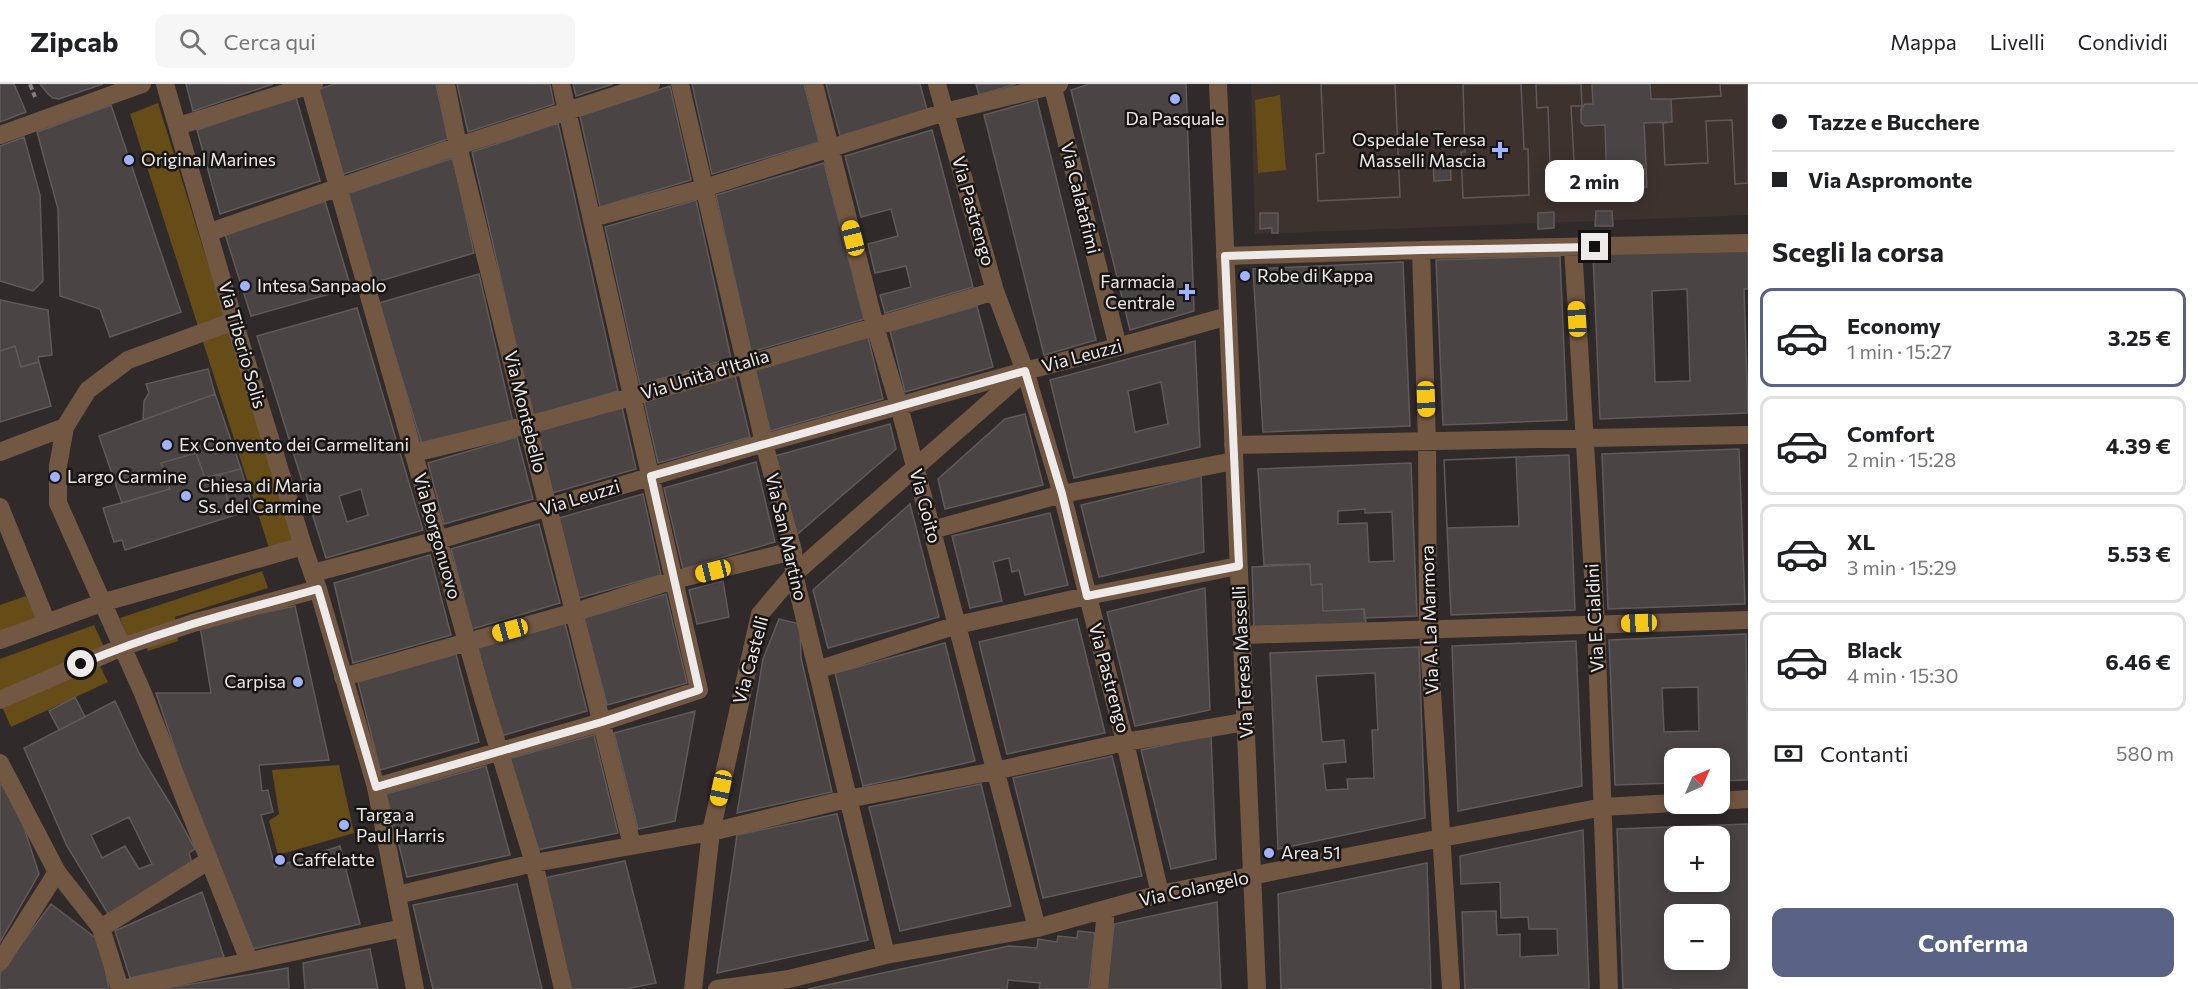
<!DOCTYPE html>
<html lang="it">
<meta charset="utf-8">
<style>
body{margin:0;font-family:Commissioner,sans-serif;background:#f6f6f6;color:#202124;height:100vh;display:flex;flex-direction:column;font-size:22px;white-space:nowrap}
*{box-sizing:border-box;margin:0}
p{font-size:20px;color:#757577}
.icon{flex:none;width:33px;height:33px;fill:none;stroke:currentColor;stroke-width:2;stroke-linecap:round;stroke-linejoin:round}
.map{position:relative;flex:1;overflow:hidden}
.panel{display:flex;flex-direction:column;background:#fff;width:450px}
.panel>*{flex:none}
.top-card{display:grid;align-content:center;height:132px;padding:0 24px;background:#fff}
.needle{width:39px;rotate:45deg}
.controls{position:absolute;left:1664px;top:664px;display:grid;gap:12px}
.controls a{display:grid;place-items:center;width:66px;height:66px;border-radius:12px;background:#fff;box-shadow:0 3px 15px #0003;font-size:30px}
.end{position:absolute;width:27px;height:27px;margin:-14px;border:8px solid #eeeae9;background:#111;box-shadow:0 0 0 3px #111}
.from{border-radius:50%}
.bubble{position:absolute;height:42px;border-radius:12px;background:#fff;box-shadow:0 3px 15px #0003;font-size:20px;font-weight:700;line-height:42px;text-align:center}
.car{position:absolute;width:18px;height:36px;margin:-18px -9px;border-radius:8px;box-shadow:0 0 4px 2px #0007;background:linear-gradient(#f5c518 24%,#345 0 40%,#f5c518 0 76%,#345 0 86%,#f5c518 0)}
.top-card b{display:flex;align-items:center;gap:21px;height:57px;font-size:22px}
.top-card b+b{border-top:2px solid #e0e0e0}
.top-card i{width:15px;height:15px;background:#202124}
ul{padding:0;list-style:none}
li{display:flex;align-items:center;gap:18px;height:99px;margin:0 12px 9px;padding:0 12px;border:3px solid #e0e0e0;border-radius:12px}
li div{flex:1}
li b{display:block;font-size:22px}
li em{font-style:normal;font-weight:700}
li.current{border-color:#5a6386}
li>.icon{width:54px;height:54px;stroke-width:1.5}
h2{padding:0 24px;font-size:27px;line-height:72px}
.pay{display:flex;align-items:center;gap:15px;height:66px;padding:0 24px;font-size:22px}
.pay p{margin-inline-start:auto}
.button{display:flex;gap:12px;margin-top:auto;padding:12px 24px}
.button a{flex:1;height:69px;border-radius:12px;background:#5a6386;color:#fff;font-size:24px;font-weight:700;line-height:69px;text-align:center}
header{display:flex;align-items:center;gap:36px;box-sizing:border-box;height:84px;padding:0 30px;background:#fff;border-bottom:2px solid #e0e0e0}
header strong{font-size:28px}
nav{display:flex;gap:33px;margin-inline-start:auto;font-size:21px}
.search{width:420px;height:54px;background:#f6f6f6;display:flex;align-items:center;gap:15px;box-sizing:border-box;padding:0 21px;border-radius:12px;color:#757577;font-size:22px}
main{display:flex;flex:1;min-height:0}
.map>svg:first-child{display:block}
</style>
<header>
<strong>Zipcab</strong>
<div class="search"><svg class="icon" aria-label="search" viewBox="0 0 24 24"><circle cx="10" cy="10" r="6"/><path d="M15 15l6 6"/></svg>Cerca qui</div>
<nav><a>Mappa</a><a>Livelli</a><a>Condividi</a></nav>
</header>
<main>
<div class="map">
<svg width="1748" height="905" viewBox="0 0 1748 905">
<rect width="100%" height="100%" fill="#302b2a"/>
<path fill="#3e322f" d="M 1251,0 L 1748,0 L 1748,131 L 1255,150 Z"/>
<path fill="#664c16" d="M 1280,11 L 1286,86 L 1258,89 L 1255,16 Z
M 158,19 L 294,456 L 269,464 L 130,30 Z
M 262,487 L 268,504 L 175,533 L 178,557 L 148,567 L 142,548 L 127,554 L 120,534 Z
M 26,512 L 39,539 L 0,553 L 0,521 Z
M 94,541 L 104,563 L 93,568 L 108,598 L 11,643 L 0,618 L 0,575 Z
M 339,681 L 354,749 L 278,771 L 269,737 L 279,730 L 272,686 Z"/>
<path fill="#4a4444" stroke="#605a5b" stroke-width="1.5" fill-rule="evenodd" d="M 0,0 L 14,0 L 26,28 L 0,38 Z
M 40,0 L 103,0 L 59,15 L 53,14 L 48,10 Z
M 186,0 L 273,0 L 193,27 Z
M 334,0 L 436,0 L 448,55 L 341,91 L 317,6 Z
M 457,0 L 550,0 L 554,20 L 468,48 Z
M 573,0 L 613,0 L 576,12 Z
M 692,0 L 804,0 L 819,58 L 712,90 Z
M 826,0 L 920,0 L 927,26 L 840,52 Z
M 976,0 L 1016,0 L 979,11 Z
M 1089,0 L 1186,0 L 1194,227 L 1130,246 L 1071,6 Z
M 1321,0 L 1395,0 L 1400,113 L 1318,117 L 1316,70 L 1324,69 Z
M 1321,0 L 1395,0 L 1400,113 L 1318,117 L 1316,70 L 1324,69 Z
M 1463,0 L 1521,0 L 1524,65 L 1528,65 L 1529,111 L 1463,114 L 1461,68 L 1465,68 Z
M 1463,0 L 1521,0 L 1524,65 L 1528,65 L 1529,111 L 1463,114 L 1461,68 L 1465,68 Z
M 1536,0 L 1581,0 L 1582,22 L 1571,22 L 1574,77 L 1550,79 L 1548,23 L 1537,24 Z
M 1536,0 L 1581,0 L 1582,22 L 1571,22 L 1574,77 L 1550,79 L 1548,23 L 1537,24 Z
M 1592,0 L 1650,0 L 1651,15 L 1671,15 L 1672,38 L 1644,39 L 1647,103 L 1607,105 L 1605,41 L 1585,42 L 1581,38 L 1581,25 L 1585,20 L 1593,20 Z
M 1720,0 L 1748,0 L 1748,99 L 1735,100 L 1732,36 L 1706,37 L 1708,79 L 1665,81 L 1663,39 L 1672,38 L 1671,15 L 1721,12 Z
M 1720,0 L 1748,0 L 1748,99 L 1735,100 L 1732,36 L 1706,37 L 1708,79 L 1665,81 L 1663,39 L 1672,38 L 1671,15 L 1721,12 Z
M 670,2 L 691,96 L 600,123 L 580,32 Z
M 296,13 L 320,97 L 220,130 L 197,46 Z
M 1037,16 L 1096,256 L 1044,271 L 984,31 Z
M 111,21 L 181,228 L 110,253 L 100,225 L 60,212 L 58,125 L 37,48 Z
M 558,39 L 618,307 L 532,332 L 472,68 Z
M 932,46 L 973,203 L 885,229 L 880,211 L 911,203 L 906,182 L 875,189 L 868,160 L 898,152 L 891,125 L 861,133 L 845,72 Z
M 24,53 L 40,111 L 43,197 L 33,207 L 0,197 L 0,62 Z
M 453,74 L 474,169 L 373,199 L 346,110 Z
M 1450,75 L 1451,96 L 1434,97 L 1433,76 Z
M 824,79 L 864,235 L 751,268 L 716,111 Z
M 696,116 L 731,274 L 640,301 L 605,143 Z
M 325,117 L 351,204 L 251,232 L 225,150 Z
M 1596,127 L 1612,127 L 1613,142 L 1595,142 Z
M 1554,128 L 1554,144 L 1538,145 L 1538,129 Z
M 1260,129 L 1278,129 L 1278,149 L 1272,149 L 1272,144 L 1260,145 Z
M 1748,164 L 1748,205 L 1744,205 L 1748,329 L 1600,335 L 1593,170 ZM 1687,205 L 1690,297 L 1655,298 L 1652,207 Z
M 1560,172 L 1567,336 L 1443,341 L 1436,176 Z
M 1403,178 L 1410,342 L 1263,348 L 1253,185 Z
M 479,190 L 513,338 L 423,364 L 379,219 Z
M 0,216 L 48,226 L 52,271 L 38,273 L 39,278 L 21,283 L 15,262 L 0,267 Z
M 977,222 L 993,283 L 905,308 L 890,247 Z
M 357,224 L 423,446 L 326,474 L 257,252 ZM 361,405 L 368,431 L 347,438 L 339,412 Z
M 868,253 L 883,315 L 770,347 L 755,285 Z
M 1195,257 L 1200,363 L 1074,394 L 1050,296 ZM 1161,298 L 1168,340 L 1135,348 L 1128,307 Z
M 15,262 L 21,283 L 39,278 L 51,322 L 0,338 L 0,267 Z
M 208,285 L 215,310 L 143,336 L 144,317 L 149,309 L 146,300 Z
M 735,291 L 750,353 L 658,379 L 644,317 Z
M 215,310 L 241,385 L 205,394 L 196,369 L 161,379 L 170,405 L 122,419 L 99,352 Z
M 622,323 L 636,385 L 552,409 L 536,348 Z
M 1025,330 L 1043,401 L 945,425 L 938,395 L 1005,335 Z
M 890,340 L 896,365 L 794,453 L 775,372 Z
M 517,353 L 533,415 L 444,440 L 428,379 Z
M 1739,365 L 1745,520 L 1608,525 L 1602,370 Z
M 196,369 L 205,394 L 220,390 L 232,432 L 125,466 L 122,456 L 114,458 L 103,424 L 170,405 L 161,379 Z
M 1569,371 L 1575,526 L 1451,531 L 1444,376 Z
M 1516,373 L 1519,442 L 1447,444 L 1444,376 Z
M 756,378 L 775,458 L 683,485 L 664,404 Z
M 1411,379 L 1417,532 L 1364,534 L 1364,525 L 1323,527 L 1322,500 L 1311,501 L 1310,480 L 1264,481 L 1258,385 ZM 1365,425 L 1365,429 L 1392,428 L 1394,477 L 1369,478 L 1367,439 L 1338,440 L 1338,427 Z
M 241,385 L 253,425 L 232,432 L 220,390 Z
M 1201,392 L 1204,468 L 1099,493 L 1081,421 Z
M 643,410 L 661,491 L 579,514 L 559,434 Z
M 910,420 L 939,533 L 828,564 L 813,506 Z
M 1050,429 L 1068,501 L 1025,511 L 1019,486 L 1012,488 L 1009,474 L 993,478 L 1002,517 L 970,524 L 952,452 Z
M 539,440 L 560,519 L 472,545 L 451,465 Z
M 430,471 L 451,551 L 353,579 L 334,499 Z
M 1310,480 L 1311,501 L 1322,500 L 1323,527 L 1364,525 L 1367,545 L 1254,547 L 1252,483 Z
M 723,497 L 729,533 L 697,540 L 689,506 Z
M 1205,504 L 1210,626 L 1135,642 L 1107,528 Z
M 666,510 L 687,599 L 607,621 L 584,534 Z
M 295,522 L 329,676 L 259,681 L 262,707 L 268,706 L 273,728 L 261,731 L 275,783 L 340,762 L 360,840 L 253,865 L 187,701 L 156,609 L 211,609 L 200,542 Z
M 779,535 L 800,540 L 801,574 L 832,708 L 737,729 L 763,575 Z
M 1077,535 L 1105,649 L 1007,670 L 979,558 Z
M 565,539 L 587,627 L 501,652 L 478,564 Z
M 1746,550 L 1748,696 L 1719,697 L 1719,675 L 1674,675 L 1674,699 L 1615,701 L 1609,556 ZM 1698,603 L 1699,647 L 1664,648 L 1662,604 Z
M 1576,557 L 1582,702 L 1458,727 L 1452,562 Z
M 945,559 L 975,677 L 863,702 L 835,589 Z
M 1419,563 L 1425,734 L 1278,765 L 1270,569 ZM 1375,589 L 1378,646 L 1372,646 L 1374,694 L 1347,695 L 1348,705 L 1326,706 L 1323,680 L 1346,678 L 1344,656 L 1322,658 L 1316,592 Z
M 456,570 L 479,658 L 380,686 L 358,598 Z
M 75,613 L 85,633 L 59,646 L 49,627 Z
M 115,617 L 139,669 L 172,723 L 195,765 L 189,769 L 192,780 L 110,833 L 67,762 L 24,664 ZM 129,733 L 152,780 L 139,785 L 125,762 L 102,774 L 91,751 Z
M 695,627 L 675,737 L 638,745 L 614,649 Z
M 594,651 L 618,749 L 532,767 L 508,675 Z
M 1211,651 L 1216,775 L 1171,785 L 1141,666 Z
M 1112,672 L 1142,792 L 1043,814 L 1013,694 Z
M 486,682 L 510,771 L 407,793 L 386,710 Z
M 0,700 L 6,700 L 19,728 L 39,790 L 0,858 Z
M 981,700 L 1011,822 L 900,847 L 869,723 Z
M 837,730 L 868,856 L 717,889 L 737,751 Z
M 1748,740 L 1748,905 L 1623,905 L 1617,745 ZM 1674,753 L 1719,753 L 1719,798 L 1674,798 ZM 1674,831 L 1719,831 L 1719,876 L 1674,876 Z
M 1583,746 L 1589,905 L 1465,905 L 1462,828 L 1496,827 L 1497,851 L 1520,850 L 1520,873 L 1558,871 L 1557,845 L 1529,845 L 1528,833 L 1501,834 L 1500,798 L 1461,800 L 1460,772 Z
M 625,777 L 656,899 L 626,905 L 565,905 L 539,795 Z
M 1427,779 L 1431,905 L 1281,905 L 1278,810 Z
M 517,800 L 542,905 L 433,905 L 413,821 Z
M 202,808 L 224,873 L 130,894 L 115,847 Z
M 1217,818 L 1221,905 L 1107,905 L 1114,840 Z
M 51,820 L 97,855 L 102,867 L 109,905 L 0,905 L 0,889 Z
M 1078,847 L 1095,849 L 1089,905 L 1039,905 L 1040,899 L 1008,896 L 1007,905 L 808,905 L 1009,862 L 1037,864 L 1038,855 L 1057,858 L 1058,852 L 1077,854 Z
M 370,865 L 378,905 L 305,905 L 303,879 Z
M 288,884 L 289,905 L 159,905 L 217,896 Z"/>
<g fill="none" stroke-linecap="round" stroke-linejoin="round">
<path stroke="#85807f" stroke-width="4" stroke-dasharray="6 3" stroke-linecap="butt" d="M 30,0 L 35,13"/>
<path stroke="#725743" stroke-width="18" d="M 0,878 L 57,788"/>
<path stroke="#725743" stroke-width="18" d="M 309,0 L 483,614 L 534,779 L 563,905
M 446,0 L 458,62 L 632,761
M 680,0 L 764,359 L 793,467 L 794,490 L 886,871
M 814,0 L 875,242 L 899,322 L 1037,844
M 937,0 L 995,207 L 1025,287 L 1062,410 L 1125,658 L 1160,810
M 178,42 L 314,0
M 0,51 L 142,0
M 592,134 L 704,104 L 945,28 L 1059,0
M 210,148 L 458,62 L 651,0
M 1573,163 L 1596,540 L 1609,905
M 1421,166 L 1427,358 L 1428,545 L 1451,905
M 1225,172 L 1421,166 L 1748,159
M 1118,263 L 1228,232
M 65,343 L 88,306 L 128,276 L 234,237
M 1233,361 L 1748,351
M 0,368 L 65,343 L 58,382 L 58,419 L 142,607 L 249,877
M 414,369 C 610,323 802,264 995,207
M 0,423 L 47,539
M 932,446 L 1062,410 L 1234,377
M 313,489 L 438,456 L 764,359 L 1025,287
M 1242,551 L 1748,536
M 0,556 L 101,519 L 303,462
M 817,586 L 957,541 L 1087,512 L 1238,482
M 343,593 L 575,528 L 674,496 L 793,467
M 0,616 L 122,563 L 193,539 L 318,505
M 0,679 L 57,788 L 101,844 L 120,905
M 376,703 L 602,638 L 699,606 L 561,0
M 1719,717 L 1748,715
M 397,811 L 534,779 L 711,748 L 847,715 L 995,687 L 1125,658 L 1245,638
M 101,844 L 208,777
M 121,905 L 403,844
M 717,905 L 789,895 L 886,871 L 1037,844 L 1160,810 L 1442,754 L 1603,723 L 1674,719
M 1099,905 L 1106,825"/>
<path stroke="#725743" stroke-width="18" d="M 165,0 L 234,237 L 303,462 L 318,505 L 376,703 L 415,905
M 1218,0 L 1257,905
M 693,905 L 711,748 L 760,530 L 794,490 L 1025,287 L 1118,263 L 1052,0"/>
</g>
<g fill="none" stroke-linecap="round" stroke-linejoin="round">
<path stroke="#eeeae9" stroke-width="8" d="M 81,580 C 158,547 238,527 318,505 L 376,703 L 602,638 L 699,606 L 651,392 L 1025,287 L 1062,410 L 1087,512 L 1239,482 L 1225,172 L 1421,166 L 1595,163"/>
</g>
<g fill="#a1b3fd" stroke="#171414" stroke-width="2">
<circle cx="1175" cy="15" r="6"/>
<path d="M1497 57h6v6h6v6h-6v6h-6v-6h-6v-6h6z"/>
<circle cx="129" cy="76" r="6"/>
<circle cx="1245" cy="192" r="6"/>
<circle cx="245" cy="202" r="6"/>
<path d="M1184 199h6v6h6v6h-6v6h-6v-6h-6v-6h6z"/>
<circle cx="167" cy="361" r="6"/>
<circle cx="55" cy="393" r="6"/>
<circle cx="186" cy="412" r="6"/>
<circle cx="298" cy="598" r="6"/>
<circle cx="344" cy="741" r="6"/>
<circle cx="1269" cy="769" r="6"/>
<circle cx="280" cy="776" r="6"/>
</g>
<g text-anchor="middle" stroke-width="5" stroke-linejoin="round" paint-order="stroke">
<g font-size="18" fill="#eeeae9" stroke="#171414" text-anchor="start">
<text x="1175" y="41" text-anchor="middle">Da Pasquale</text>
<text x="1486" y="62" text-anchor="end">Ospedale Teresa<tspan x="1486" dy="21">Masselli Mascia</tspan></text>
<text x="141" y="82">Original Marines</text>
<text x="1257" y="198">Robe di Kappa</text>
<text x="1175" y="204" text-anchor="end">Farmacia<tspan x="1175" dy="21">Centrale</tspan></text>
<text x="257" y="208">Intesa Sanpaolo</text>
<text x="179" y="367">Ex Convento dei Carmelitani</text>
<text x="67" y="399">Largo Carmine</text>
<text x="198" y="408">Chiesa di Maria<tspan x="198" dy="21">Ss. del Carmine</tspan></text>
<text x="286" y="604" text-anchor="end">Carpisa</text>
<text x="356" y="737">Targa a<tspan x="356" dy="21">Paul Harris</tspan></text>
<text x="1281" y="775">Area 51</text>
<text x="292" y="782">Caffelatte</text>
</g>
<g font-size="18" fill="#eeeae9" stroke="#171414">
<text transform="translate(1080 114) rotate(76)" y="6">Via Calatafimi</text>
<text transform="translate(973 127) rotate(74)" y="6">Via Pastrengo</text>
<text transform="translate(242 261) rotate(74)" y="6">Via Tiberio Solis</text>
<text transform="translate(1082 272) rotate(-15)" y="6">Via Leuzzi</text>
<text transform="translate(705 291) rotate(-17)" y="6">Via Unità d'Italia</text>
<text transform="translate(525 328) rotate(76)" y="6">Via Montebello</text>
<text transform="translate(580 414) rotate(-17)" y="6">Via Leuzzi</text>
<text transform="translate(925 422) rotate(75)" y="6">Via Goito</text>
<text transform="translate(437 452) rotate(74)" y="6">Via Borgonuovo</text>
<text transform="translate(786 453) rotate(77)" y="6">Via San Martino</text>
<text transform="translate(1595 534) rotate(-93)" y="6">Via E. Cialdini</text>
<text transform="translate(1430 536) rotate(-92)" y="6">Via A. La Marmora</text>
<text transform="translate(751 576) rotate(-75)" y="6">Via Castelli</text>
<text transform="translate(1243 578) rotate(-93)" y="6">Via Teresa Masselli</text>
<text transform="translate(1109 594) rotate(75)" y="6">Via Pastrengo</text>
<text transform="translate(1194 805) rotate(-12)" y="6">Via Colangelo</text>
</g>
</g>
</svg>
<div class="controls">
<a><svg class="needle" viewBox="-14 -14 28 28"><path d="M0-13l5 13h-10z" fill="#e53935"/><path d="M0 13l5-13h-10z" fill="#757577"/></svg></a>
<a>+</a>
<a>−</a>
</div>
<i class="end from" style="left:81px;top:580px"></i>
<i class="end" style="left:1595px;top:163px"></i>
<div class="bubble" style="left:1545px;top:76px;width:99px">2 min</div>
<i class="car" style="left:853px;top:154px;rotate:346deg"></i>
<i class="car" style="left:1577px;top:235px;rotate:357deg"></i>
<i class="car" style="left:1426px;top:315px;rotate:178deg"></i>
<i class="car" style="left:713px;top:487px;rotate:256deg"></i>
<i class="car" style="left:1639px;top:539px;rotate:268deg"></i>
<i class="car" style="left:510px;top:546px;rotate:255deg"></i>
<i class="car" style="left:721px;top:704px;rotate:192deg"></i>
</div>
<section class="panel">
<div class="top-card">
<b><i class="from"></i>Tazze e Bucchere</b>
<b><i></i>Via Aspromonte</b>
</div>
<h2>Scegli la corsa</h2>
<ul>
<li class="current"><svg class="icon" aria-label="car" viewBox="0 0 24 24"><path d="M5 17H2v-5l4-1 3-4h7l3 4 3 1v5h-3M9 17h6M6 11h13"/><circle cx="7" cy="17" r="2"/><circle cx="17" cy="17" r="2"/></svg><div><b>Economy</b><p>1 min · 15:27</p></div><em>3.25 €</em></li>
<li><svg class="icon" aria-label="car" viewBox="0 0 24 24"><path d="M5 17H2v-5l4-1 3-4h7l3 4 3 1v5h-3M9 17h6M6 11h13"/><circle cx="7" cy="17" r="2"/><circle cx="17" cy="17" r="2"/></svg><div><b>Comfort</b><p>2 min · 15:28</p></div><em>4.39 €</em></li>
<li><svg class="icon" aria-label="car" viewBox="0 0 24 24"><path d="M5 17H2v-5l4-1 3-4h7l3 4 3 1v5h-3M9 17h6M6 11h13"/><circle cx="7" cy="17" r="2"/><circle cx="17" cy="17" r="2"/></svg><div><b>XL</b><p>3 min · 15:29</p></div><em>5.53 €</em></li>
<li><svg class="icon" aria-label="car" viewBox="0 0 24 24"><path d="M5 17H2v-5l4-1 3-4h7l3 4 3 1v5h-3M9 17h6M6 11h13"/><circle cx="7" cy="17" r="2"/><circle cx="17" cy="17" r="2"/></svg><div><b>Black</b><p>4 min · 15:30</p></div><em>6.46 €</em></li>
</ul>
<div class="pay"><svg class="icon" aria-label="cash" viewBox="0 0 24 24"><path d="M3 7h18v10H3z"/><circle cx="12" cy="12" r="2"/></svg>Contanti<p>580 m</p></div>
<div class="button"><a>Conferma</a></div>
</section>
</main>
